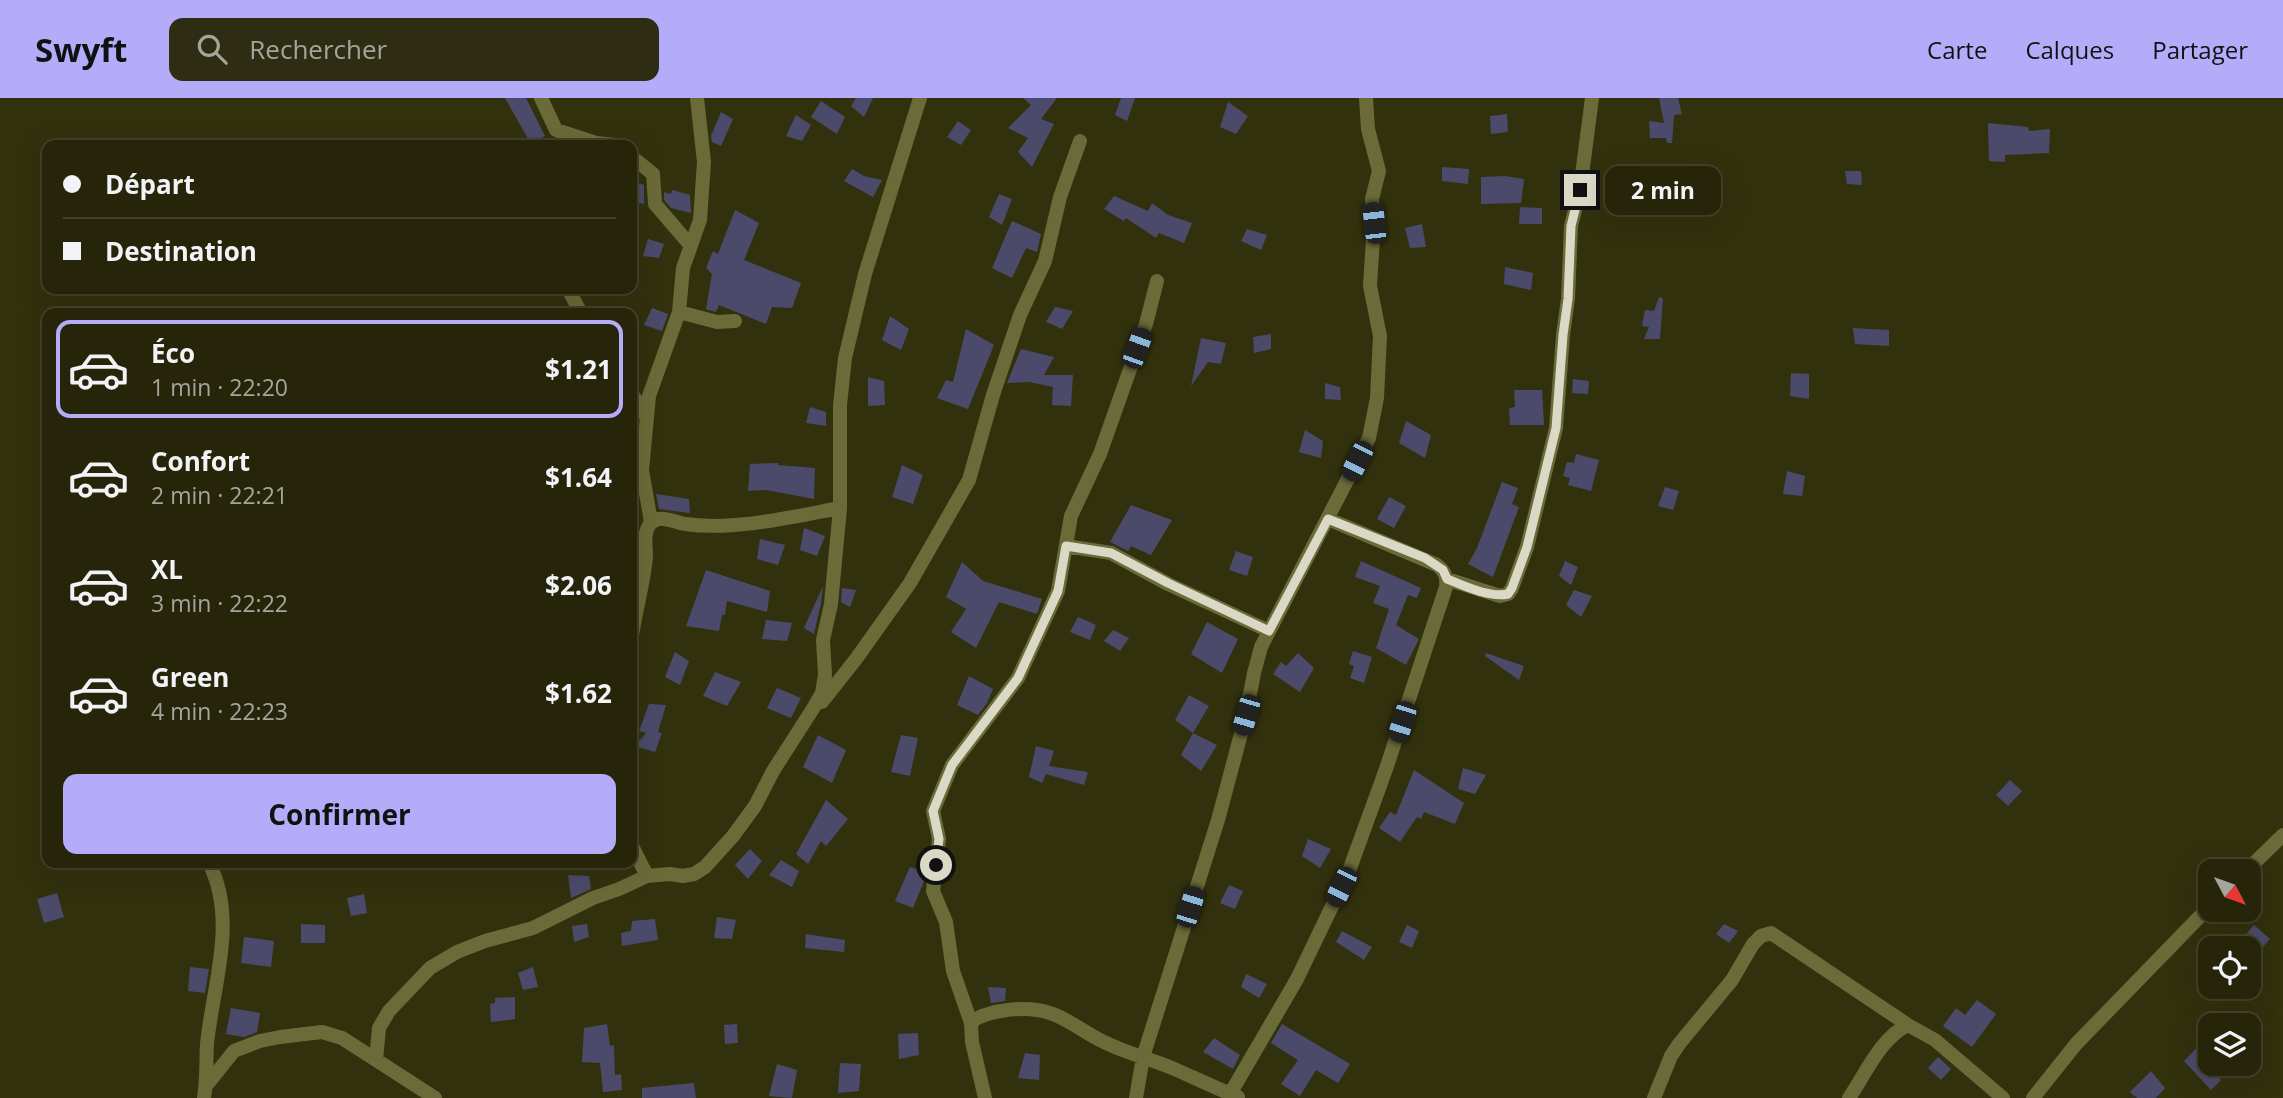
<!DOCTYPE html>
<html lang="fr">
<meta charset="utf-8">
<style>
body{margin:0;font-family:"Open Sans",sans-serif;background:#2e2d13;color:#f1f3f6;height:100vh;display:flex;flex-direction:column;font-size:26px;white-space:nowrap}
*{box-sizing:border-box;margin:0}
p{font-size:23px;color:#a4a59c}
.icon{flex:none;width:38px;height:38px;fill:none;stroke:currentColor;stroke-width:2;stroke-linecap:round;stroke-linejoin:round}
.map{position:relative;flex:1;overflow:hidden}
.sheet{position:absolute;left:42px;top:210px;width:595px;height:560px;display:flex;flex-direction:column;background:#26250a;border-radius:14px;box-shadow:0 7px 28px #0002,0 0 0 2px #42422b}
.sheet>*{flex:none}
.guide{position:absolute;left:42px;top:42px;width:595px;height:154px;border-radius:14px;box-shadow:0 7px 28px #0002,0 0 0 2px #42422b;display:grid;align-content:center;height:154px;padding:0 21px;background:#26250a}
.needle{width:46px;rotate:131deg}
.tools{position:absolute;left:2198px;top:761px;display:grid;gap:14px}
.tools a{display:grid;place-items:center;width:63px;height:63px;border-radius:14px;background:#26250a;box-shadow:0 7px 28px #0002,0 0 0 2px #42422b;font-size:35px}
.end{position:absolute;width:32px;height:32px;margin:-16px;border:9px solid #d9d9c6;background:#111;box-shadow:0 0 0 4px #111}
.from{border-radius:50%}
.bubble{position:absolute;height:49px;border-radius:14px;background:#26250a;box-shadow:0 7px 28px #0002,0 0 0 2px #42422b;font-size:23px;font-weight:700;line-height:49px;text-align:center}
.car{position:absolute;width:21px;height:42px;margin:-21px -10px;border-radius:9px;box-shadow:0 0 5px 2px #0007;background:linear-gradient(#222 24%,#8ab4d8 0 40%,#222 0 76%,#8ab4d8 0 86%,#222 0)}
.guide b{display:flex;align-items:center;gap:24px;height:66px;font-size:26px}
.guide b+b{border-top:2px solid #42422b}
.guide i{width:18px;height:18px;background:#f1f3f6}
ul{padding:12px 0 0;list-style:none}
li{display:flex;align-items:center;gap:21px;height:98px;margin:0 14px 10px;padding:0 7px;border:4px solid transparent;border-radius:14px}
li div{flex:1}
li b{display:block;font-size:26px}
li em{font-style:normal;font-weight:700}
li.on{border-color:#b4acf9}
li>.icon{width:63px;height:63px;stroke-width:1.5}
.button{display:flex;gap:14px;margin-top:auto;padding:14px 21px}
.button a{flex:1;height:80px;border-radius:14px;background:#b4acf9;color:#111;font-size:28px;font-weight:700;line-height:80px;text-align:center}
header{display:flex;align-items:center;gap:42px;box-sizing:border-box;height:98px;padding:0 35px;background:#b4acf9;color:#111}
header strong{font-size:33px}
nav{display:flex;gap:38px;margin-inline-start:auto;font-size:24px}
.search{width:490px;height:63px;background:#2e2d13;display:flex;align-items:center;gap:18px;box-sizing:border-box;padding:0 24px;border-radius:14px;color:#a4a59c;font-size:26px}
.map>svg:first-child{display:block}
</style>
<header>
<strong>Swyft</strong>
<div class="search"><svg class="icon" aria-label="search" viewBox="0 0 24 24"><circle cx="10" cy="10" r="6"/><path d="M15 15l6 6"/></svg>Rechercher</div>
<nav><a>Carte</a><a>Calques</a><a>Partager</a></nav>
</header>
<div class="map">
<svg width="2283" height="1000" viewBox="0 0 2283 1000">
<rect width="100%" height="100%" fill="#32310e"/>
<path fill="#4c4a6a" d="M 505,0 L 526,0 L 545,38 L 531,46 Z
M 856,0 L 873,0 L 864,19 L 851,8 Z
M 1023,0 L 1057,0 L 1041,21 L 1054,26 L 1032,69 L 1018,54 L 1028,40 L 1008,30 L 1031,7 Z
M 1121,0 L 1135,0 L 1127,23 L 1115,17 Z
M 1659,0 L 1678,0 L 1682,16 L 1674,17 L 1672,45 L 1667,45 L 1666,40 L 1650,40 L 1649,23 L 1664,25 Z
M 821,3 L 845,19 L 837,36 L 811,19 Z
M 1228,4 L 1248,18 L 1236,36 L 1220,29 Z
M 721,14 L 733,21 L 721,48 L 712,44 L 711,38 Z
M 1507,16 L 1508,34 L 1491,36 L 1490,18 Z
M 796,17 L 811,27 L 802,43 L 786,38 Z
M 958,23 L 971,32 L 961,47 L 947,39 Z
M 1988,25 L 2028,29 L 2029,33 L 2050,31 L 2049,55 L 2005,57 L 2005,64 L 1989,63 Z
M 1442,69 L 1469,71 L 1468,86 L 1442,83 Z
M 852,71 L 864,78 L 882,82 L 873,99 L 844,83 Z
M 1845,73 L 1861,73 L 1862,87 L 1847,86 Z
M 1505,78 L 1524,81 L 1521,105 L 1481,106 L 1481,79 Z
M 638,85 L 644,87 L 644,106 L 632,103 Z
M 672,92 L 690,97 L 691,115 L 671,110 L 664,102 L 664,94 L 671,96 Z
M 999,96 L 1012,101 L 1002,127 L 989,119 Z
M 1114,98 L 1148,113 L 1152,105 L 1168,117 L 1192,125 L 1184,145 L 1159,135 L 1156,140 L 1126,120 L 1124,123 L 1104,111 Z
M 1520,109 L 1542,110 L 1542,126 L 1519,126 Z
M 735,112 L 759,125 L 744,162 L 801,185 L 792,210 L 772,209 L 766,226 L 719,207 L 716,214 L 706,211 L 712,176 L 706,170 L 713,153 L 718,156 Z
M 1012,123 L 1041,136 L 1037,154 L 1026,150 L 1012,180 L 992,170 Z
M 1422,126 L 1426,149 L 1410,150 L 1405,130 Z
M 1247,131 L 1267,137 L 1261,152 L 1241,143 Z
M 648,141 L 664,146 L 659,160 L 643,158 Z
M 1505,169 L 1533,175 L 1531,192 L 1504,186 Z
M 1659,199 L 1663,200 L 1660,241 L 1644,241 L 1649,229 L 1642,228 L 1645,212 L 1654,213 Z
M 1055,209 L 1073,213 L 1062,231 L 1046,224 Z
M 652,210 L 668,216 L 662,233 L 644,227 Z
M 890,218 L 909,231 L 901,252 L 882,242 Z
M 1853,230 L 1889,232 L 1889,248 L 1855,246 Z
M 966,231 L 994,247 L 968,311 L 937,300 L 946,282 L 953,284 Z
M 1271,236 L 1271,251 L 1254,255 L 1253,239 Z
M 1201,240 L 1226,245 L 1221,266 L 1208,264 L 1191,288 Z
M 1021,251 L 1054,259 L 1044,277 L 1073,277 L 1071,308 L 1052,307 L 1053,289 L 1029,284 L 1007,285 Z
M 1791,275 L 1809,276 L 1809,301 L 1790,298 Z
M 868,279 L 884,283 L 885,307 L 868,308 Z
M 1573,281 L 1589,283 L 1588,296 L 1572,295 Z
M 1325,285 L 1340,289 L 1341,302 L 1325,301 Z
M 1514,292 L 1542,292 L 1544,327 L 1510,327 L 1509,310 L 1515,309 Z
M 810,309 L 826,314 L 826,328 L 806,325 Z
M 1406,323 L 1431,337 L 1425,360 L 1399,345 Z
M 1305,332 L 1323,343 L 1321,360 L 1299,354 Z
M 1576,356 L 1599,362 L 1591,393 L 1568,387 L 1570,380 L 1563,378 L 1567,364 L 1574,365 Z
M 778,365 L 778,367 L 815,370 L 814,401 L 766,392 L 748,393 L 750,366 Z
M 902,367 L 923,377 L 913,406 L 892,399 Z
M 1787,373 L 1805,378 L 1802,398 L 1783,396 Z
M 1502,384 L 1518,390 L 1512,406 L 1519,409 L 1493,479 L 1468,466 L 1477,450 Z
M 1665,389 L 1679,393 L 1673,412 L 1658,408 Z
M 656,396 L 689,401 L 690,415 L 659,411 Z
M 1389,399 L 1406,408 L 1394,430 L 1377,421 Z
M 1131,407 L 1172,422 L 1151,457 L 1131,448 L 1128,453 L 1110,444 Z
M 804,430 L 825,438 L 817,458 L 800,452 Z
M 760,441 L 785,447 L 778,467 L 757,461 Z
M 1236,453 L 1253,459 L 1247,478 L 1229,472 Z
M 1361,463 L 1421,490 L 1417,500 L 1408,497 L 1396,527 L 1419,541 L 1406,567 L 1376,550 L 1389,511 L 1373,505 L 1380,488 L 1355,479 Z
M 1565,463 L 1578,469 L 1571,487 L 1559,478 Z
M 962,464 L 983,483 L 1042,501 L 1037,516 L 999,504 L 976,550 L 951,534 L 966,511 L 946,499 Z
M 706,472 L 770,493 L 767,514 L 727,503 L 725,517 L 722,517 L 719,533 L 686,528 Z
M 823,488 L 821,505 L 814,536 L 804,530 Z
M 842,490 L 856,492 L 850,509 L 841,504 Z
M 1574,492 L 1592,498 L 1581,519 L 1566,507 Z
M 1078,519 L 1096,527 L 1090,542 L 1070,534 Z
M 766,522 L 792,525 L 787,543 L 762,541 Z
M 1207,524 L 1238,541 L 1222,575 L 1191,556 Z
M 1113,532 L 1129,540 L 1120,553 L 1104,543 Z
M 1353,553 L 1372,559 L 1364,585 L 1350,580 L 1354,568 L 1349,566 Z
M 675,554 L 689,563 L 680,587 L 665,579 Z
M 1298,555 L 1314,570 L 1300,594 L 1273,576 L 1281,564 L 1286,568 Z
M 1486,555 L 1524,568 L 1519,582 L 1485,558 Z
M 715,574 L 741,584 L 727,608 L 703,598 Z
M 969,578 L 993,591 L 987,605 L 978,617 L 957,607 Z
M 777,590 L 801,600 L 791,620 L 767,610 Z
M 1189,597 L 1209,608 L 1193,635 L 1175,622 Z
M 649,606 L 666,607 L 658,634 L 662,635 L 655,654 L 635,648 L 646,635 L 639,633 Z
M 1193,635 L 1217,647 L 1201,673 L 1181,657 Z
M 818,637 L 846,652 L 832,685 L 803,669 Z
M 901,637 L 918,640 L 910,678 L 891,674 Z
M 1036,648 L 1054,653 L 1049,668 L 1088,674 L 1084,687 L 1046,676 L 1042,685 L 1029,679 Z
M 1463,670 L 1486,677 L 1475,696 L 1458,691 Z
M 1414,672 L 1464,705 L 1455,726 L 1424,714 L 1421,721 L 1417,719 L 1400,744 L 1379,730 L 1390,714 L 1396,717 Z
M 2010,682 L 2022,693 L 2008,708 L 1996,697 Z
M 826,702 L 848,721 L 826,748 L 821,743 L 808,766 L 796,756 Z
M 1308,741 L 1331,751 L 1320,770 L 1302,758 Z
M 750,751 L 762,763 L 748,781 L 735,767 Z
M 781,762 L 799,773 L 792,789 L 769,777 Z
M 910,769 L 926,774 L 924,783 L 913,810 L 895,803 Z
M 568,777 L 589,778 L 591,791 L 571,800 Z
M 1229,787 L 1243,793 L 1235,811 L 1220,805 Z
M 57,795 L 64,819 L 44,825 L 37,801 Z
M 364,796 L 367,815 L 351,818 L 347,800 Z
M 717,819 L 736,822 L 732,841 L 714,840 Z
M 655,821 L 658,842 L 622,848 L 621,835 L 631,833 L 632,823 Z
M 301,826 L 325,827 L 325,845 L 301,845 Z
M 587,826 L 589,839 L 574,844 L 572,828 Z
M 1724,826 L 1738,833 L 1729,845 L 1716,836 Z
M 1407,827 L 1419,833 L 1412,850 L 1399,844 Z
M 2254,827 L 2270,841 L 2260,852 L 2244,839 Z
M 1342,833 L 1372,849 L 1364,862 L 1336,844 Z
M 806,836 L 845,842 L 844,854 L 805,850 Z
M 244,839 L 274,843 L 271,869 L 241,865 Z
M 190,869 L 209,871 L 205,895 L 188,893 Z
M 533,869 L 538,889 L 523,892 L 518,875 Z
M 1246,876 L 1267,886 L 1259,900 L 1241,889 Z
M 988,889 L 1006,890 L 1005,903 L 991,905 Z
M 515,899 L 515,921 L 491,924 L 490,906 L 495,905 L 495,900 Z
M 1977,902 L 1996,916 L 1972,949 L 1943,928 L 1956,910 L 1965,917 Z
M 231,910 L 260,915 L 257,934 L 244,939 L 226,936 Z
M 607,926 L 610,948 L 614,947 L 615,977 L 621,976 L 622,992 L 603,994 L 600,965 L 582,964 L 584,930 Z
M 737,926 L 738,945 L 725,946 L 724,927 Z
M 1282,926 L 1350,966 L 1338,985 L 1316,972 L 1300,998 L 1281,986 L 1298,962 L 1271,945 Z
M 918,935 L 919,957 L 899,961 L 898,936 Z
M 2210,936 L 2210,966 L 2230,966 L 2218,979 L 2221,982 L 2211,992 L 2184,963 Z
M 1214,940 L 1240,957 L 1233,971 L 1203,954 Z
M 1025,955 L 1040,957 L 1039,982 L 1018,980 Z
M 1938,959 L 1951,971 L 1941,982 L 1928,970 Z
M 840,965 L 861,966 L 859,993 L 838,995 Z
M 777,966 L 797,972 L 792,1000 L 769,998 Z
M 2151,973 L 2165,990 L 2156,1000 L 2137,1000 L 2130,994 Z
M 694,985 L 696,1000 L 642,1000 L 642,990 Z"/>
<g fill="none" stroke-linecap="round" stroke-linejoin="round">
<path stroke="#6b6b39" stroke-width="14" d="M 541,0 L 556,32 L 596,45 L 616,47
M 632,59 L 653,76 L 655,106 L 691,148
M 568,191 L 581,215
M 679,214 L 683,170 L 700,122 L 704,64 L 697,0
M 632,296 L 647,320
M 651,424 L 642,372 L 649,298 L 679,214 L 717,224 L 735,223
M 1066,448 L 1111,455 L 1168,486 L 1269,533
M 1447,481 L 1500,498 L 1508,496 L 1512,490 L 1527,449 L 1556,330 L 1563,237 L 1568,201 L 1571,128 L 1580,92 L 1592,0
M 632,537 C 636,511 644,484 646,458 C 646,448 643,435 650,426 C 659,415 673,424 685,426 C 733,433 792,419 840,410
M 822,604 L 856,561 L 910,485 L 969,382 L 993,297 L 1020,217 L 1045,163 L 1060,99 L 1080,43
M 632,748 L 647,778
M 2245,774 L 2283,737
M 971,925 L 953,873 L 946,824 L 933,793 L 939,741 L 933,713 L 952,667 L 1018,580 L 1058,493 L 1071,418 L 1100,356 L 1146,226 L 1157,183
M 376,962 L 379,930 L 389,913 L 430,870 L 457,854 L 485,843 L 533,830 L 593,800 L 619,791 L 647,778 L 670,776 L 683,778 L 694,776 L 705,769 L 733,738 L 755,708 L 773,673 L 814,609 L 822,595 L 825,577 L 823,542 L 831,506 L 840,410 L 840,307 L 845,260 L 865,176 L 920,0
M 206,988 L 234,953 L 260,943 L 280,939 L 322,934 L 342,940 L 435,1000
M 1230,996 L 1297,881 L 1349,773 L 1386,671 L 1446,489 C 1447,479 1445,473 1437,467 L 1328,421
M 204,1000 C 207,982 206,964 207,946 C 213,886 238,822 209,765
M 985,1000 L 972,944 L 971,925 C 982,913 1020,909 1037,912 C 1062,915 1082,934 1104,944 C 1128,956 1155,962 1179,973 C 1199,982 1218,991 1238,999
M 1136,1000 L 1143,959 L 1218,722 L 1246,617 L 1254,575 L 1261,549 L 1369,340 L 1377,300 L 1380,238 L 1370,188 L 1374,125 L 1372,101 L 1379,73 L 1368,31 L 1366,0
M 1654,1000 L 1671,958 L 1679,946 L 1732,882 L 1753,846 L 1761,838 L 1771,835 L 1908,927 L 1935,942 L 2003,1000
M 1849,1000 C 1865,977 1881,939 1908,927
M 2033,1000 L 2076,946 L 2210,808"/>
</g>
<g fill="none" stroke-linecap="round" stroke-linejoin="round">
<path stroke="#d9d9c6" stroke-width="9" d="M 936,767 L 939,741 L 933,713 L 952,667 L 1018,580 L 1058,493 L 1066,448 L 1111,455 L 1168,485 L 1269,533 L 1328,421 L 1425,460 L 1443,472 L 1447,481 C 1464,488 1490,500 1508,496 L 1512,490 L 1527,449 L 1556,330 L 1563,237 L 1568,201 L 1571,128 L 1580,92"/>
</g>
</svg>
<div class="tools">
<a><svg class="needle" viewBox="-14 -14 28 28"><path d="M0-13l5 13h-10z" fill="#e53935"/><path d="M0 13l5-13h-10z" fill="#a4a59c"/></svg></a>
<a><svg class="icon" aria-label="locate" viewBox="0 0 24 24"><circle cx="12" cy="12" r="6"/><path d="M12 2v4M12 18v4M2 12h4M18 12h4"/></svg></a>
<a><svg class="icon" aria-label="layers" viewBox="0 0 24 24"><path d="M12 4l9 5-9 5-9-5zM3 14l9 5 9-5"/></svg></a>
</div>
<i class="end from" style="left:936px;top:767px"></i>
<i class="end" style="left:1580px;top:92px"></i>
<div class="bubble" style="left:1605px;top:68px;width:116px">2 min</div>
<i class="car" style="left:1374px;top:125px;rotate:354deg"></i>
<i class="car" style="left:1137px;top:250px;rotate:20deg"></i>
<i class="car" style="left:1357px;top:363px;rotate:207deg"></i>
<i class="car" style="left:1246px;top:617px;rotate:196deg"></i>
<i class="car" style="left:1402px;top:624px;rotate:198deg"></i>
<i class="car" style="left:1341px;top:789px;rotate:206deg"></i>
<i class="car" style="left:1190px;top:809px;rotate:17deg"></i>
<div class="guide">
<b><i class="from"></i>Départ</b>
<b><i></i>Destination</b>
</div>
<section class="sheet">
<ul>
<li class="on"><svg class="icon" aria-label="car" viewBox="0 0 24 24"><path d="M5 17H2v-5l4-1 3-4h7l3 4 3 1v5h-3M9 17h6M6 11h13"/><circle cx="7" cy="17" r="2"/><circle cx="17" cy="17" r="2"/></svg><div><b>Éco</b><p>1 min · 22:20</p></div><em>$1.21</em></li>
<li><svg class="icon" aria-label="car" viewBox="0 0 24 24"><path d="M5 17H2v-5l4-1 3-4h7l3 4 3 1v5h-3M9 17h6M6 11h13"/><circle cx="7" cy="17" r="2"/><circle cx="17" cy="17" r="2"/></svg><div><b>Confort</b><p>2 min · 22:21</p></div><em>$1.64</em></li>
<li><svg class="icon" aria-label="car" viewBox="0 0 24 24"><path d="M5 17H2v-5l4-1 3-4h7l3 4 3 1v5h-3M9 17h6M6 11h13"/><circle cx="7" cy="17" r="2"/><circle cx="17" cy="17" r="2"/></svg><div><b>XL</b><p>3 min · 22:22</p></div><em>$2.06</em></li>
<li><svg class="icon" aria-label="car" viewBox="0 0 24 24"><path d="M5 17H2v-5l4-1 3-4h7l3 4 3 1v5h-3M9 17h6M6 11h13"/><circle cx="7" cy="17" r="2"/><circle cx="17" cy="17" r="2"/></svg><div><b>Green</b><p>4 min · 22:23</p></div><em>$1.62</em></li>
</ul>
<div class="button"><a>Confirmer</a></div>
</section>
</div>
